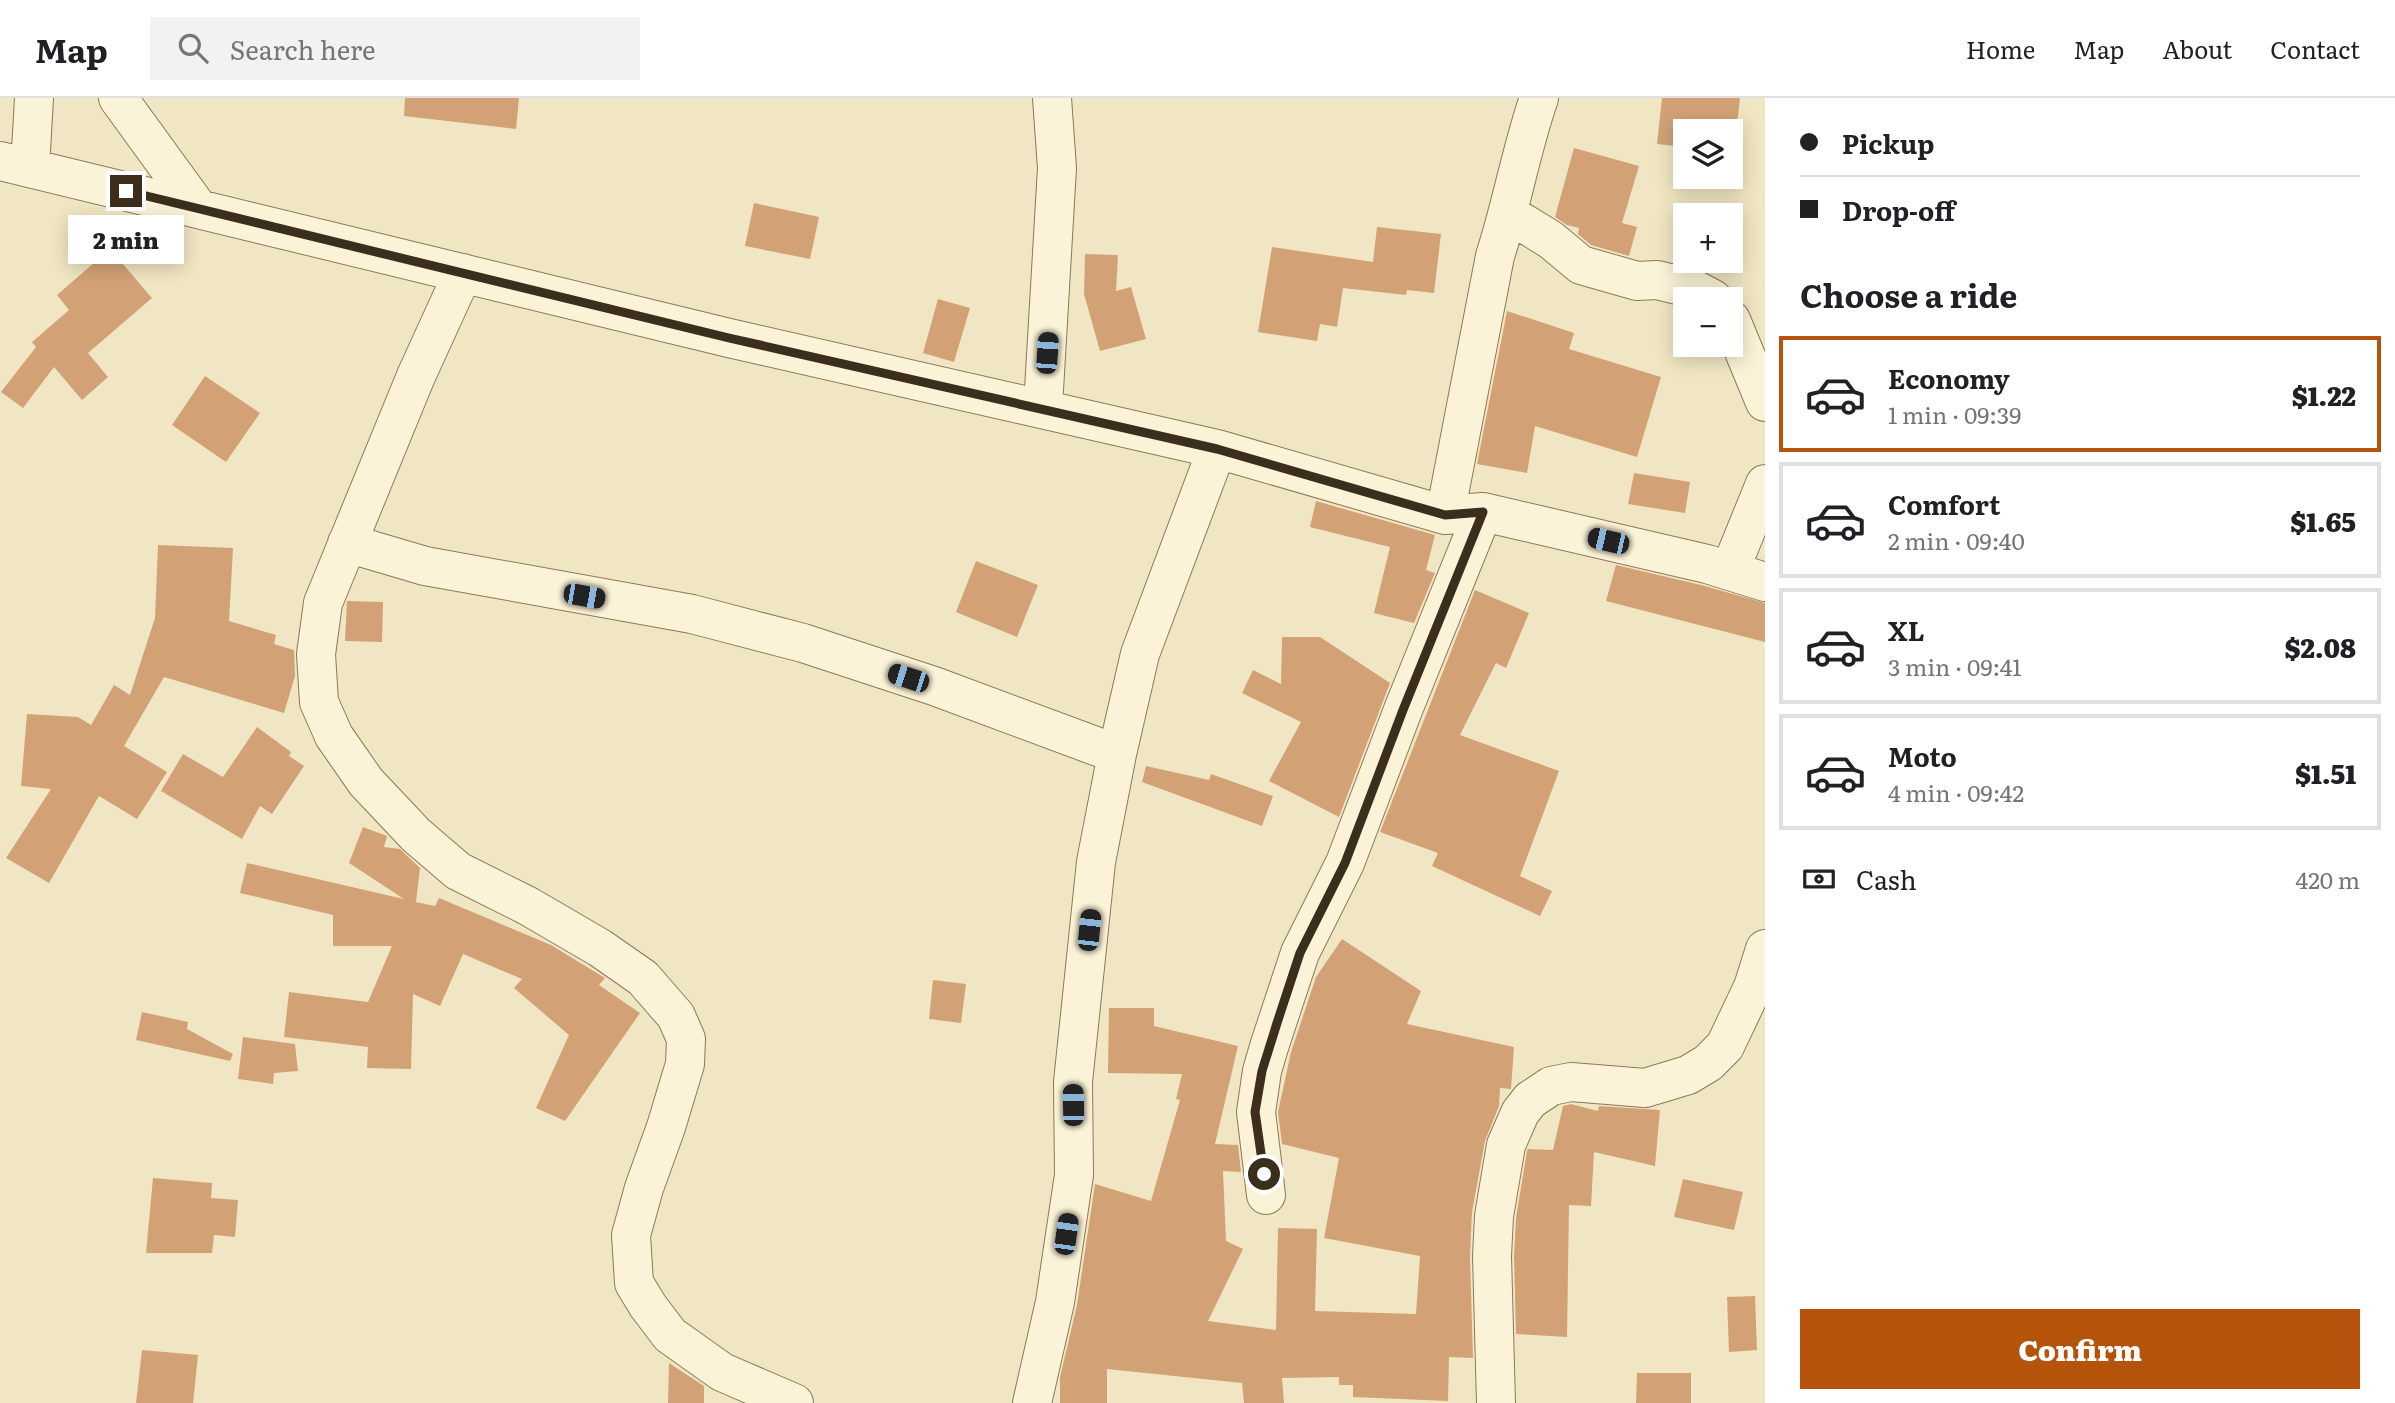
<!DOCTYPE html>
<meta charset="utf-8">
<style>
body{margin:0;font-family:Literata,serif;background:#f2f2f2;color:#202124;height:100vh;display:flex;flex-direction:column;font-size:26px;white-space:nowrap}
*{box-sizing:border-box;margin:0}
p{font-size:23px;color:#757577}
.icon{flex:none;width:38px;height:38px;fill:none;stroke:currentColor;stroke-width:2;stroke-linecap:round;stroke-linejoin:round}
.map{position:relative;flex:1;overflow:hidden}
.sheet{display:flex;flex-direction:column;background:#fff;width:630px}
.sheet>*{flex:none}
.guide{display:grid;align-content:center;height:154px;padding:0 35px;background:#fff}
.controls{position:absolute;left:1673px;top:21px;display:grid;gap:14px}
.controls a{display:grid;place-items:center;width:70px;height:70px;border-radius:0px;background:#fff;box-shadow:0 4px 18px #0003;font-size:35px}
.end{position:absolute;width:32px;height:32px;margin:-16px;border:9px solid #3c2e1d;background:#fff;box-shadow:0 0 0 4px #fff}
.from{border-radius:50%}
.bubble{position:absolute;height:49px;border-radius:0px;background:#fff;box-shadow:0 4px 18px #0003;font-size:23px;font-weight:800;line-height:49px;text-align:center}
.car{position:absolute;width:21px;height:42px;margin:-21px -10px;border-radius:9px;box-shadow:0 0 5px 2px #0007;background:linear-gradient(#222 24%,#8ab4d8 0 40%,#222 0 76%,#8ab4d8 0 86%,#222 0)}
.guide b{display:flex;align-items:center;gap:24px;height:66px;font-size:26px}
.guide b+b{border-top:2px solid #e0e0e0}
.guide i{width:18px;height:18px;background:#202124}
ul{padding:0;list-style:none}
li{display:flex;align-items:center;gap:21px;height:116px;margin:0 14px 10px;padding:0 21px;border:4px solid #e0e0e0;border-radius:0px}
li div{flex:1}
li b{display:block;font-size:26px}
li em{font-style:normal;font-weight:800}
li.active{border-color:#b45309}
li>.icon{width:63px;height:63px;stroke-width:1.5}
h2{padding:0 35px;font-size:32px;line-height:84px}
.pay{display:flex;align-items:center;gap:18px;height:77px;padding:0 35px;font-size:26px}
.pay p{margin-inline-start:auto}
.action{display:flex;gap:14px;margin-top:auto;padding:14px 35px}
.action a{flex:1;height:80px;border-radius:0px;background:#b45309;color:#fff;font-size:28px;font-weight:800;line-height:80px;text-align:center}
header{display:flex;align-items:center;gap:42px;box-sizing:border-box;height:98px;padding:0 35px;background:#fff;border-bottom:2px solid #e0e0e0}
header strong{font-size:33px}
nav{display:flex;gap:38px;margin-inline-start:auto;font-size:24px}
.search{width:490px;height:63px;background:#f2f2f2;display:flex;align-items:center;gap:18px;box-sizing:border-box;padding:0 24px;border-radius:0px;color:#757577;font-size:26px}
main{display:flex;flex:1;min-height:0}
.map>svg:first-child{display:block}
</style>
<header>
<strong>Map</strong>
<div class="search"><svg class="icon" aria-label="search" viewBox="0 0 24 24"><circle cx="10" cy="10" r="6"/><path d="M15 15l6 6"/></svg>Search here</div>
<nav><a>Home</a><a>Map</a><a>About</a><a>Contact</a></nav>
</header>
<main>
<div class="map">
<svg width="1765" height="1305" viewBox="0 0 1765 1305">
<rect width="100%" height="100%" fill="#f1e6c3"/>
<path fill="#d2a276" d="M 405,0 L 519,0 L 516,31 L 404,18 Z
M 1662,0 L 1740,0 L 1735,44 L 1731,44 L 1731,33 L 1685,33 L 1685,49 L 1657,46 Z
M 1574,50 L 1639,68 L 1622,125 L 1637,129 L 1629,158 L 1591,147 L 1578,136 L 1579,130 L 1567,127 L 1555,119 Z
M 754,105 L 819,119 L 810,161 L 745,148 Z
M 1377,129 L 1441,136 L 1434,195 L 1407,192 L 1406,197 L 1343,190 L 1337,229 L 1320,226 L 1317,243 L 1258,234 L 1272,149 L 1373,164 Z
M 110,151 L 152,200 L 88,255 L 108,279 L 82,302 L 54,269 L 23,310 L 1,294 L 36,249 L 32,244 L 69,212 L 57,197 Z
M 1085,156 L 1118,157 L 1116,193 L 1131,189 L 1146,241 L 1100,253 L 1084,196 Z
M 938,201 L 970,210 L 954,264 L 923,255 Z
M 1507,213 L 1574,235 L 1569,251 L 1661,279 L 1637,359 L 1535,328 L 1527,375 L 1477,366 Z
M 205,278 L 260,315 L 226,364 L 172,327 Z
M 1634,375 L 1690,384 L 1685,415 L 1628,406 Z
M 1316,403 L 1435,437 L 1426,472 L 1435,475 L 1414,525 L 1374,515 L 1390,449 L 1310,429 Z
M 158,447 L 233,450 L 229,523 L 276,537 L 274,546 L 294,552 L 295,578 L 284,615 L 164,579 L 124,648 L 167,674 L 137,721 L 99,698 L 49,785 L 6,760 L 51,691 L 21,688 L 27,616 L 78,619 L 91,627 L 114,587 L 130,597 L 155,520 Z
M 976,463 L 1038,487 L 1017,539 L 956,514 Z
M 1616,467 L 1701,487 L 1765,505 L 1765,544 L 1606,503 Z
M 1475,492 L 1529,515 L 1506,570 L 1496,565 L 1460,637 L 1559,673 L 1520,778 L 1552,793 L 1540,818 L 1432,768 L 1438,755 L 1380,734 Z
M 347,503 L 383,504 L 382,544 L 345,543 Z
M 1282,539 L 1320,539 L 1390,585 L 1339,719 L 1269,683 L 1301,624 L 1242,595 L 1253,572 L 1281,586 Z
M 257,629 L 291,654 L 289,658 L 304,668 L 272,716 L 260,708 L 242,741 L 161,693 L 183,656 L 223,679 Z
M 1146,668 L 1209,682 L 1211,676 L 1273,698 L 1262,728 L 1142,684 Z
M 363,729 L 387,738 L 384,749 L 400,751 L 420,770 L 416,804 L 435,808 L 439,800 L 551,847 L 605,880 L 599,887 L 640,915 L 565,1023 L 536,1010 L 569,937 L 514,890 L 522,881 L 463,856 L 440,908 L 413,896 L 411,971 L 367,970 L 368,949 L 284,939 L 289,894 L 368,904 L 392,848 L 333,848 L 333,817 L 240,795 L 247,765 L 404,801 L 349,765 Z
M 1342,841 L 1421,893 L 1407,926 L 1514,949 L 1511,991 L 1500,990 L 1499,1008 L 1485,1043 L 1472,1114 L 1470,1159 L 1473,1260 L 1449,1259 L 1448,1303 L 1353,1299 L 1353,1287 L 1339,1287 L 1339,1279 L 1282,1280 L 1284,1305 L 1244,1305 L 1242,1285 L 1107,1271 L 1107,1305 L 1060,1305 L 1060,1279 L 1077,1207 L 1095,1086 L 1151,1103 L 1180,1002 L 1176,1001 L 1182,976 L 1108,975 L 1109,910 L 1154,910 L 1154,928 L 1238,948 L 1215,1046 L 1238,1047 L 1241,1074 L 1223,1073 L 1226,1143 L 1243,1151 L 1208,1223 L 1276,1232 L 1278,1130 L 1317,1131 L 1315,1213 L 1416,1216 L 1420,1158 L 1324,1140 L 1339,1060 L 1282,1046 L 1278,1014 L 1291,954 L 1316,879 Z
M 933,882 L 966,886 L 961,925 L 929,921 Z
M 142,914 L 188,924 L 187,931 L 233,956 L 230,963 L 136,942 Z
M 243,939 L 295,946 L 298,973 L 274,975 L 273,986 L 238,981 Z
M 1571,1006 L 1598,1013 L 1599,1008 L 1660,1012 L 1655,1068 L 1594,1054 L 1591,1108 L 1569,1107 L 1567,1239 L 1516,1236 L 1514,1158 L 1516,1120 L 1527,1053 L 1528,1051 L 1553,1052 L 1563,1008 Z
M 153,1080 L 212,1085 L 211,1100 L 238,1102 L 235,1139 L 214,1137 L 212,1155 L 146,1155 Z
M 1683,1081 L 1743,1094 L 1734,1132 L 1674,1119 Z
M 1755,1198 L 1757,1252 L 1729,1254 L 1727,1199 Z
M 142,1252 L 198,1257 L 193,1305 L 136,1305 Z
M 669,1265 L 704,1288 L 704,1305 L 668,1305 Z
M 1637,1275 L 1691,1275 L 1691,1305 L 1636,1305 Z"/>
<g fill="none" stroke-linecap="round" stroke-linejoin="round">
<defs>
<path id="street" d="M 118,0 L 198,110
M 0,63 L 729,240 L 1217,351 L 1445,417 L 1483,414 L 1707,466 L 1765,484
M 30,70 L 34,0
M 1509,116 L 1551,142 L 1581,167 L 1637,183 L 1657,182 L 1694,191 L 1713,201
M 463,175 L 416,278 L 323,505 L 316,556 L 319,604 L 334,638 L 366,684 L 416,737 L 458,773 L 528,808 L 600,850 L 643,880 L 676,918 L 686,941 L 685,966 L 666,1029 L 644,1090 L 631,1137 L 634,1185 L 648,1208 L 670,1237 L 722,1274 L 794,1305
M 1731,222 L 1765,304
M 1043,309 L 1057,70 L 1052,0
M 1445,417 L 1495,158 C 1512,106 1521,52 1539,0
M 347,445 L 425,468 L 692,516 L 803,545 L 934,588 L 1117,656
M 1730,472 L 1765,386
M 1266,1097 L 1256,1014 L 1262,973 L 1269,949 L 1300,855 L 1345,765 L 1403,612 L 1483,414
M 1032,1305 L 1055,1204 L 1074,1077 L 1073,984 L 1096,764 L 1117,656 L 1140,556 L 1217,351
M 1496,1305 L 1492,1158 L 1494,1118 L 1506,1047 L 1520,1015 L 1530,1002 L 1551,988 L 1571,984 L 1645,990 L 1688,977 L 1708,965 L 1725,948 L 1753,889 L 1765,851"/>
</defs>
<use href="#street" stroke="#8d7858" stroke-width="40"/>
<use href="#street" stroke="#fbf3d7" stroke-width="38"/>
</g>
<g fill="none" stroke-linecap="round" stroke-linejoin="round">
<path stroke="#3c2e1d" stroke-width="9" d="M 126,93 L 729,240 L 1217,351 L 1445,417 L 1483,414 L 1403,612 L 1345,765 L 1300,855 L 1277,925 L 1262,973 L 1255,1014 L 1264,1076"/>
</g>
</svg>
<div class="controls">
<a><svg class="icon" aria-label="layers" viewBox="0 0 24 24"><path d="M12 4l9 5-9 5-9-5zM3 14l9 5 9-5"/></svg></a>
<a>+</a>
<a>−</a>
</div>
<i class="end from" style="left:1264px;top:1076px"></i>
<i class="end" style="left:126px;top:93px"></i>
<div class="bubble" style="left:68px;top:117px;width:116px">2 min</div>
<i class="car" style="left:1047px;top:255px;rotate:4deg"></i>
<i class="car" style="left:1608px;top:443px;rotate:283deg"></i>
<i class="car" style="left:584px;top:498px;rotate:100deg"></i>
<i class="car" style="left:908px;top:580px;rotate:288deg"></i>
<i class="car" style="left:1089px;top:832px;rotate:6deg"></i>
<i class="car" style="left:1073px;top:1007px;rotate:359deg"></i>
<i class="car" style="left:1066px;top:1136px;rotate:8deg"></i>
</div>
<section class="sheet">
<div class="guide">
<b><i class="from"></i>Pickup</b>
<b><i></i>Drop-off</b>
</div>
<h2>Choose a ride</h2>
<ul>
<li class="active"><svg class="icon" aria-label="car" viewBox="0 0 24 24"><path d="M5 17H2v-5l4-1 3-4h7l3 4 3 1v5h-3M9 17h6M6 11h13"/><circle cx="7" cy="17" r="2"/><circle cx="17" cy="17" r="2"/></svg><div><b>Economy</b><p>1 min · 09:39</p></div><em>$1.22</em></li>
<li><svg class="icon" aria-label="car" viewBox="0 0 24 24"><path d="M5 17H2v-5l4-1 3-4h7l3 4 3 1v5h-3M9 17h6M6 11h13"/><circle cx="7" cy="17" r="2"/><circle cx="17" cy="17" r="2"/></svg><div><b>Comfort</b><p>2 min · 09:40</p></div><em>$1.65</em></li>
<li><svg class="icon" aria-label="car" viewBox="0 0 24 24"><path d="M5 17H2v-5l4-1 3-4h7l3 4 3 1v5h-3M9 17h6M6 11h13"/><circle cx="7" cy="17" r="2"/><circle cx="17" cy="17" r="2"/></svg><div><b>XL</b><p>3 min · 09:41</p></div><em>$2.08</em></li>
<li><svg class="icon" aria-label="car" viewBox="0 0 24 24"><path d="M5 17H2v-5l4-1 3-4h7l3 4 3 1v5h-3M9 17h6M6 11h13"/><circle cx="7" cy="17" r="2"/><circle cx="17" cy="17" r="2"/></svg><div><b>Moto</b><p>4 min · 09:42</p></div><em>$1.51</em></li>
</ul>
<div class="pay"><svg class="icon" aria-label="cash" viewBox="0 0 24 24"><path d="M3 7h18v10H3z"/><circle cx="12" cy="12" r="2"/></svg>Cash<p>420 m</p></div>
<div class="action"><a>Confirm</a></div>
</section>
</main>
